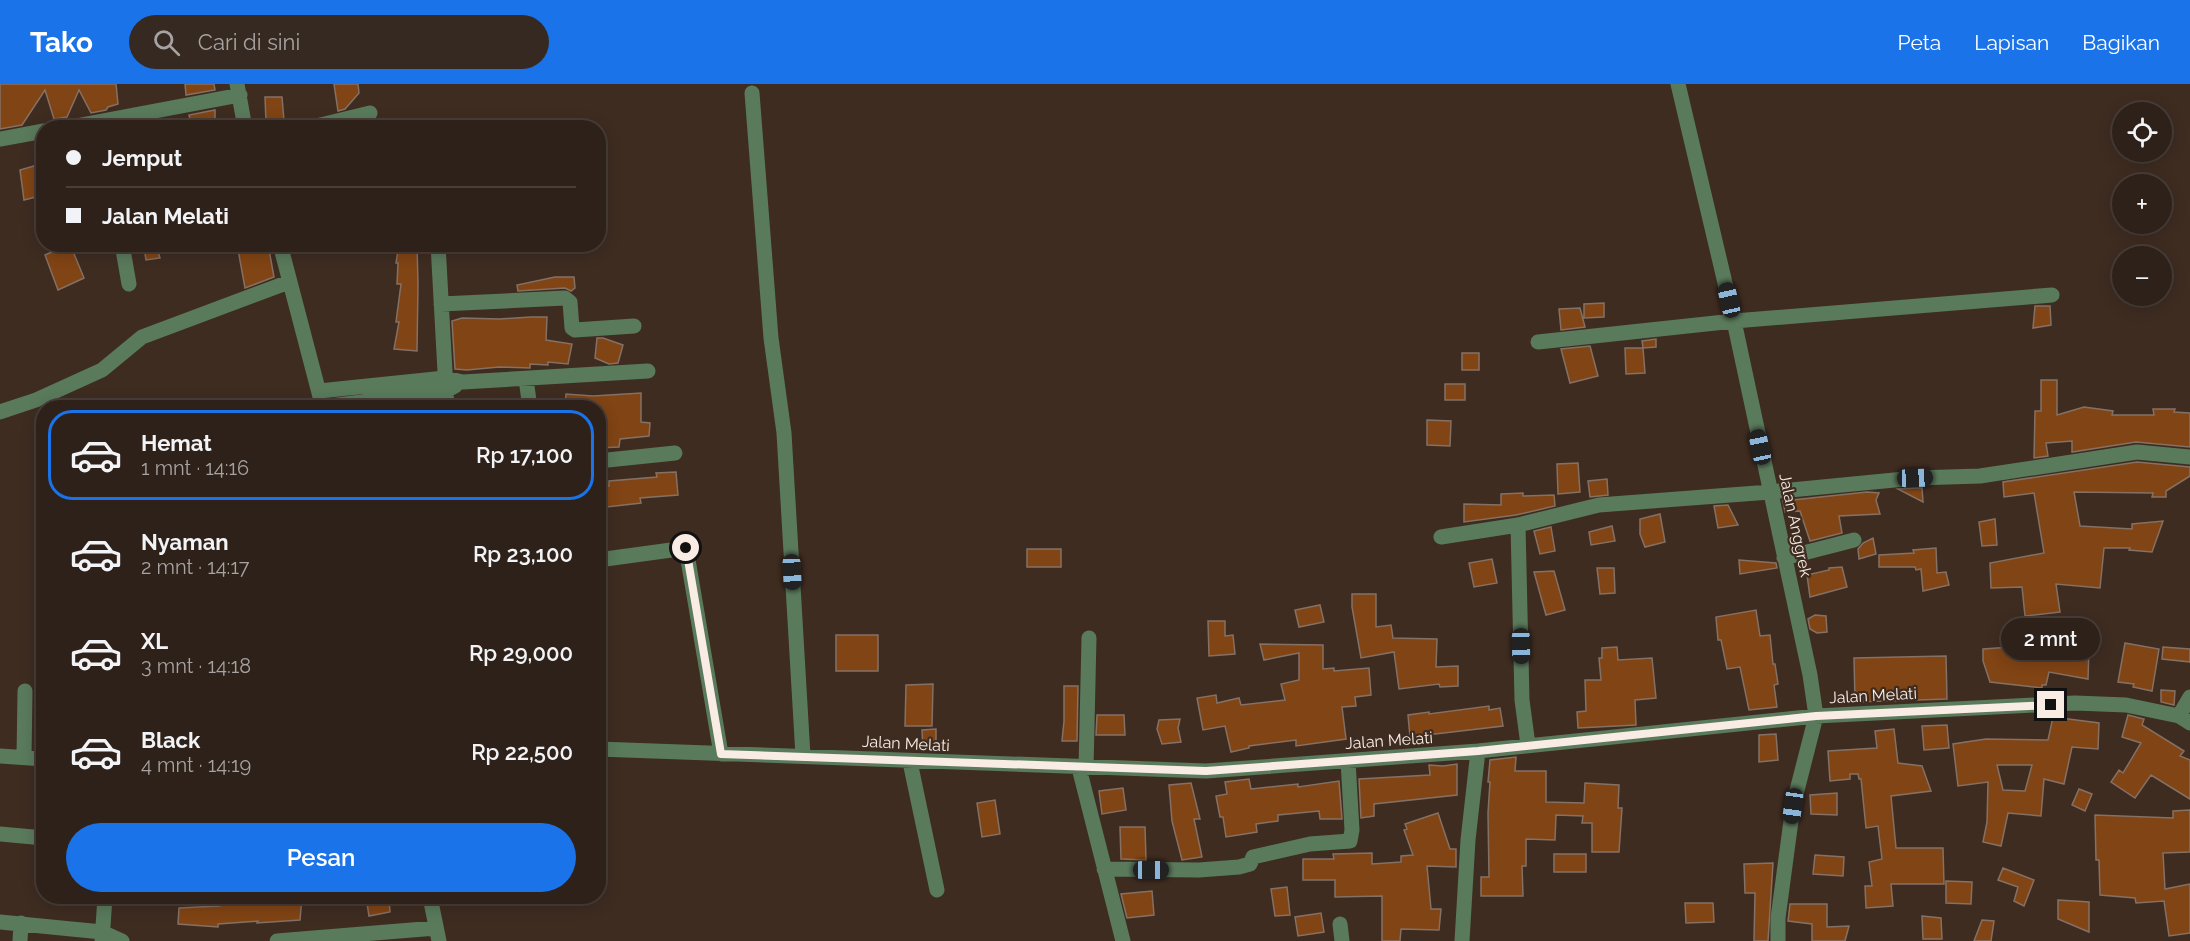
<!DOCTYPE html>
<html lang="id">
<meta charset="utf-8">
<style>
body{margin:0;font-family:Raleway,sans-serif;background:#362922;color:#f1f3f6;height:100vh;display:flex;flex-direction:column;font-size:22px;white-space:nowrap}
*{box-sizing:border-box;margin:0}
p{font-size:20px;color:#a7a3a2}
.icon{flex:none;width:33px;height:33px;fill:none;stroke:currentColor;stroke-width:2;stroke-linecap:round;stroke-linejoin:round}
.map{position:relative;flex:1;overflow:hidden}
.sheet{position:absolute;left:36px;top:316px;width:570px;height:504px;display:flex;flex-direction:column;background:#2e2119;border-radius:24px;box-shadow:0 3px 15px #0003,0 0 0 2px #493e38}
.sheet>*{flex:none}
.hud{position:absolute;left:36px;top:36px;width:570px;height:132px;border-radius:24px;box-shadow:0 3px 15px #0003,0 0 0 2px #493e38;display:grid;align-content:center;height:132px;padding:0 30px;background:#2e2119}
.tools{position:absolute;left:2112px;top:18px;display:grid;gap:12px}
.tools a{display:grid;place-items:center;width:60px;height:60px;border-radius:50%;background:#2e2119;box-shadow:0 3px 15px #0003,0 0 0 2px #493e38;font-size:30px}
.end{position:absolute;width:27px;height:27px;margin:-14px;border:8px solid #f8ece5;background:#111;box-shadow:0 0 0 3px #111}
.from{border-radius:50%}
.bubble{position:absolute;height:42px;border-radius:21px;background:#2e2119;box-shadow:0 3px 15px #0003,0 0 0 2px #493e38;font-size:20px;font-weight:600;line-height:42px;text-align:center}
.car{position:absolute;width:18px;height:36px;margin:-18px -9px;border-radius:8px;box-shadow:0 0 4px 2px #0007;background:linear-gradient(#222 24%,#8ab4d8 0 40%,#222 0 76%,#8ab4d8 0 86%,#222 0)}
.hud b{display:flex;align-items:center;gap:21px;height:57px;font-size:22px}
.hud b+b{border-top:2px solid #493e38}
.hud i{width:15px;height:15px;background:#f1f3f6}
ul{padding:10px 0 0;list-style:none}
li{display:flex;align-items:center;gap:18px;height:90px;margin:0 12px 9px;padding:0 18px;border:3px solid transparent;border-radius:24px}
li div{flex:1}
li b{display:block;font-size:22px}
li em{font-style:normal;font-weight:600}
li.on{border-color:#1a73e8}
li>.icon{width:54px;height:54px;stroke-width:1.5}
.primary-button{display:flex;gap:12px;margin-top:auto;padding:12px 30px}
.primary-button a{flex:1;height:69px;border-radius:36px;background:#1a73e8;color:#fff;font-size:24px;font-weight:600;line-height:69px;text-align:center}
header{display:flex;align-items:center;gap:36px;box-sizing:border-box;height:84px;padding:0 30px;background:#1a73e8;color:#fff}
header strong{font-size:28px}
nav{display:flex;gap:33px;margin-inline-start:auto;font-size:21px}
.search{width:420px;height:54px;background:#362922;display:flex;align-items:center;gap:15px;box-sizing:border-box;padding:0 21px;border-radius:33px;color:#a7a3a2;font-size:22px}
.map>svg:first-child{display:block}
</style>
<header>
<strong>Tako</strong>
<div class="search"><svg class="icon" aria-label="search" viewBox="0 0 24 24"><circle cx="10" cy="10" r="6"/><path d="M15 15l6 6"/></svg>Cari di sini</div>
<nav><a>Peta</a><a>Lapisan</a><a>Bagikan</a></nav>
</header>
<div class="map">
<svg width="2190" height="857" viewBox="0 0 2190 857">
<rect width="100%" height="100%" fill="#3e2c21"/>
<path fill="#814414" stroke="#857064" stroke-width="1.5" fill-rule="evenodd" d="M 0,0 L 116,0 L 118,20 L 108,23 L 106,26 L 91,29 L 79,6 L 67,33 L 54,35 L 45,6 L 22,41 L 0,45 Z
M 185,0 L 214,0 L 215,6 L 186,11 Z
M 334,0 L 358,0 L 359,9 L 345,25 L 338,27 Z
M 265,13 L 282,13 L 284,37 L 266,38 Z
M 215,26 L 215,44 L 192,44 L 189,31 Z
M 44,79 L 44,111 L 24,116 L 20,86 Z
M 70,160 L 84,194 L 58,206 L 45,171 Z
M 237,160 L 268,160 L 274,193 L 245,204 Z
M 399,160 L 417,160 L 418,200 L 417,267 L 394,265 L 399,238 L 396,238 L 401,200 L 397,200 L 398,179 L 396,179 Z
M 156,162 L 160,174 L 146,176 L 144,163 Z
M 555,193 L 574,193 L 575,204 L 571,207 L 565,204 L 518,207 L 517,201 Z
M 1604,219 L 1604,233 L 1584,234 L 1584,220 Z
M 2035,222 L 2050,222 L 2051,241 L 2033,244 Z
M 1580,224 L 1585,243 L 1561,246 L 1559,225 Z
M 531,233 L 547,233 L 546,256 L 572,260 L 568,280 L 548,278 L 548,281 L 530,280 L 530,284 L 499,283 L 467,286 L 455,285 L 452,237 L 462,234 L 500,235 Z
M 597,254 L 603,254 L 623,261 L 618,279 L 609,280 L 595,274 Z
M 1656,255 L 1656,263 L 1643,264 L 1642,257 Z
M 1590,262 L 1598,292 L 1570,299 L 1561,265 Z
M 1625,264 L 1643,264 L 1645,289 L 1626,290 Z
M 1462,269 L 1479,269 L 1479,286 L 1462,286 Z
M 2041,296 L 2057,296 L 2057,331 L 2084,323 L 2113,327 L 2112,331 L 2154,331 L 2153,325 L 2175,325 L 2174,328 L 2190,329 L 2190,363 L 2136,358 L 2072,368 L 2072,357 L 2046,359 L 2048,372 L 2034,374 L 2035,327 L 2041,327 Z
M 1445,300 L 1465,300 L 1465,316 L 1445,316 Z
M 641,309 L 641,338 L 650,339 L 649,352 L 620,355 L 619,363 L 598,364 L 598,324 L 565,324 L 566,310 L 593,312 Z
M 1427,336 L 1451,337 L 1450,362 L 1427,361 Z
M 2137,378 L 2190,383 L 2190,392 L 2166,407 L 2166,413 L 2152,413 L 2153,409 L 2074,408 L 2080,442 L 2132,445 L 2132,440 L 2163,437 L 2152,468 L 2129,466 L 2130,464 L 2104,464 L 2100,504 L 2056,500 L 2060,528 L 2025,532 L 2022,503 L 1991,504 L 1990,479 L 2044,469 L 2034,409 L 2004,413 L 2003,398 Z
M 1578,379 L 1580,408 L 1558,410 L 1557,380 Z
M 676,388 L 678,411 L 640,414 L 641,419 L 598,424 L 598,401 L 609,402 L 609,397 L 657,393 L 656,389 Z
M 1607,395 L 1608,411 L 1590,413 L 1588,397 Z
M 1916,404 L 1922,404 L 1923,418 L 1898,405 Z
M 1867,408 L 1879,409 L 1876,416 L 1880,430 L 1839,432 L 1842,449 L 1810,457 L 1800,427 L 1785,428 L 1783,417 Z
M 1523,409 L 1523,412 L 1554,411 L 1555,422 L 1516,431 L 1464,438 L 1464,420 L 1501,421 L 1501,410 Z
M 1728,421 L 1738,441 L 1718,444 L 1714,422 Z
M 1660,430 L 1665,458 L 1645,463 L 1640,450 L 1640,435 Z
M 1995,435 L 1997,461 L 1982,462 L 1979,438 Z
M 1612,442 L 1615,457 L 1591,461 L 1589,448 Z
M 1551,443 L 1555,467 L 1540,470 L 1534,447 Z
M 1873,454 L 1876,470 L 1859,475 L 1858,465 L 1863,459 Z
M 1936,464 L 1937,489 L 1946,488 L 1949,501 L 1923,507 L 1921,485 L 1916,486 L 1915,483 L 1879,483 L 1879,471 L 1914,469 L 1913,466 Z
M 1027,465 L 1061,465 L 1061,483 L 1027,483 Z
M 1492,475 L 1497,499 L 1474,503 L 1469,479 Z
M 1739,476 L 1776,479 L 1777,484 L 1740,490 Z
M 1842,483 L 1847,503 L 1810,513 L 1807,491 L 1829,486 L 1829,484 Z
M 1597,484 L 1614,484 L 1615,509 L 1600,510 Z
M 1554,487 L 1565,526 L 1546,531 L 1534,488 Z
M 1352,510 L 1376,510 L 1376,543 L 1391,541 L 1393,554 L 1437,555 L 1436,583 L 1458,582 L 1458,602 L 1440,603 L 1439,600 L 1399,605 L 1394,568 L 1361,574 L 1352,523 Z
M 1320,521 L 1324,538 L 1299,543 L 1295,526 Z
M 1756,526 L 1760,552 L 1770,551 L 1773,580 L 1775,580 L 1778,600 L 1774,601 L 1777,623 L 1749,626 L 1740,583 L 1727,585 L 1721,556 L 1718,556 L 1716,533 Z
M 1815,531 L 1826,532 L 1827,548 L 1817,549 L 1810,545 L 1808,535 Z
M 1208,537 L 1225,537 L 1225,552 L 1233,551 L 1235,570 L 1209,572 Z
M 836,551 L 878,551 L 878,587 L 836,587 Z
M 2125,559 L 2159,565 L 2152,607 L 2133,603 L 2134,600 L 2118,598 Z
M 1260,560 L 1323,561 L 1323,585 L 1334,584 L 1334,587 L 1369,584 L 1371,611 L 1355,613 L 1356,622 L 1342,623 L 1346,655 L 1296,662 L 1296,656 L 1249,662 L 1249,664 L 1231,668 L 1225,642 L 1203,646 L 1197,614 L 1216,611 L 1217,619 L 1239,614 L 1241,621 L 1285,616 L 1281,600 L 1299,596 L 1299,569 L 1264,576 Z
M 2043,562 L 2043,571 L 2068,573 L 2069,566 L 2089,565 L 2088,595 L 2049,588 L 2046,601 L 2042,601 L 2042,604 L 1990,598 L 1983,577 L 1983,565 L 2011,563 L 2011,567 Z
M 1617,563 L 1618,576 L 1652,574 L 1656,614 L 1635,616 L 1636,641 L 1578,644 L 1577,628 L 1586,627 L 1585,596 L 1601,596 L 1599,574 L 1602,574 L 1602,564 Z
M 2163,563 L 2190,565 L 2190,578 L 2162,575 Z
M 1946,572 L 1947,615 L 1855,618 L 1854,574 Z
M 933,600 L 932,642 L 905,642 L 906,601 Z
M 1064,602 L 1078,602 L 1077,657 L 1062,657 L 1064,637 Z
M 2161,606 L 2175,607 L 2174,621 L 2161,618 Z
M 1489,622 L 1489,626 L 1500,624 L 1503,642 L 1410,653 L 1408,631 L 1429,628 L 1429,630 Z
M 1097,631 L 1124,631 L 1125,651 L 1096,651 Z
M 2128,631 L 2144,635 L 2142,641 L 2184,667 L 2180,672 L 2190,676 L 2190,715 L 2151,691 L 2135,714 L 2111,698 L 2119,686 L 2123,689 L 2141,659 L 2122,653 Z
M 2053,633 L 2099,639 L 2098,665 L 2072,663 L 2064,700 L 2044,695 L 2041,732 L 2008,729 L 2001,762 L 1983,758 L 1987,738 L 1988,698 L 1958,702 L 1953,660 L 1986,655 L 2048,656 ZM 1997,681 L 2032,681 L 2025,707 L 2003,706 Z
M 1180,635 L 1178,644 L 1181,658 L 1162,660 L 1157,645 L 1159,636 Z
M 1947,641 L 1949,664 L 1924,666 L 1922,642 Z
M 936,645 L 936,665 L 923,666 L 922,646 Z
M 1894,645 L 1898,679 L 1922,682 L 1931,707 L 1891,712 L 1896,764 L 1943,764 L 1944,800 L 1891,800 L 1893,822 L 1866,824 L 1865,802 L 1872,802 L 1869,778 L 1882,775 L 1878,742 L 1866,744 L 1861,695 L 1859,695 L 1858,690 L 1850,690 L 1850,695 L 1830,697 L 1828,667 L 1877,664 L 1875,647 Z
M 1776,650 L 1778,676 L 1759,678 L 1759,651 Z
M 1516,673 L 1515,687 L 1546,687 L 1546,718 L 1584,719 L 1585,699 L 1619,701 L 1618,724 L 1622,724 L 1619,768 L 1592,768 L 1592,739 L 1582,739 L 1583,732 L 1556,731 L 1555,756 L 1526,755 L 1526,782 L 1522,782 L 1523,812 L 1481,812 L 1481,793 L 1489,793 L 1488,729 L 1490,698 L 1488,698 L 1490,676 Z
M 1457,680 L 1457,711 L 1374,720 L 1374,732 L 1361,734 L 1359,695 L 1430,691 L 1429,681 L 1443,682 Z
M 1249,695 L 1251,705 L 1298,700 L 1298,703 L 1339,697 L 1342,735 L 1320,735 L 1319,727 L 1278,731 L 1278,737 L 1256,740 L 1257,748 L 1226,753 L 1223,733 L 1220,733 L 1216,712 L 1227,710 L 1225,698 Z
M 1191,699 L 1200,735 L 1194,735 L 1202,773 L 1182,776 L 1172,737 L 1169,701 Z
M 1123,704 L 1126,726 L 1102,730 L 1099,707 Z
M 2079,705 L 2092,710 L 2085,727 L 2072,721 Z
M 1837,709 L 1837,731 L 1811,730 L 1810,711 Z
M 995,716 L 1000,750 L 982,753 L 977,719 Z
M 2190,726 L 2190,768 L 2163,769 L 2165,805 L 2190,800 L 2190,849 L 2169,852 L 2164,817 L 2136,819 L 2135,814 L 2100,811 L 2099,776 L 2096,776 L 2095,731 L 2173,734 L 2173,727 Z
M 1438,729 L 1450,765 L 1456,765 L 1456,783 L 1427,782 L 1431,825 L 1441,825 L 1439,846 L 1401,845 L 1400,857 L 1382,857 L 1382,812 L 1335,813 L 1335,796 L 1303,796 L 1303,775 L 1334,775 L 1333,770 L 1372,769 L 1372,780 L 1401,778 L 1401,772 L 1413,771 L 1404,746 L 1407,745 L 1405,740 Z
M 1120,743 L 1145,743 L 1146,776 L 1121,775 Z
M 1554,770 L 1586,770 L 1586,788 L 1554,788 Z
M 1815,771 L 1844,773 L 1843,792 L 1813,790 Z
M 1773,779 L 1768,857 L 1754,857 L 1755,809 L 1745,809 L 1744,780 Z
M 2003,784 L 2034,796 L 2024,822 L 2014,817 L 2018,803 L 1998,796 Z
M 1946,797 L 1972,798 L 1971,820 L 1946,819 Z
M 1287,803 L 1290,831 L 1275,832 L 1271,805 Z
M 1152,807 L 1154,831 L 1127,834 L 1121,810 Z
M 280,813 L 302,813 L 300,836 L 257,839 L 258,837 L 218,840 L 218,843 L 178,840 L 179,824 L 219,822 L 241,817 L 280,815 Z
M 366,813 L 389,813 L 390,828 L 369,832 Z
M 2058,816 L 2089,818 L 2089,848 L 2058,835 Z
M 1685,819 L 1713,819 L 1714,838 L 1686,839 Z
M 1790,820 L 1827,820 L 1827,843 L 1849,842 L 1845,857 L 1812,857 L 1812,840 L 1788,837 Z
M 1321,829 L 1324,848 L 1298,852 L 1295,833 Z
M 1922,832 L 1941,834 L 1942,855 L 1923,855 Z
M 1982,836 L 1994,837 L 1991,857 L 1974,857 Z"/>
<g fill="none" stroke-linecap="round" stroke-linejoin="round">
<path stroke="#5a7a5c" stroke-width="15" d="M 237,0 L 245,44
M 1678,0 L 1734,237 L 1810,591 L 1816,632 L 1793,722 L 1778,834 L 1778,857
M 752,9 L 771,254 L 784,349 L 803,672
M 65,44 L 240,11
M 308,44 L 370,29
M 0,55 L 44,47
M 122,160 L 129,200
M 280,160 L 323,324
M 438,160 L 447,324
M 441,220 L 565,214 L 570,218 L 572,244 L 575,246 L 634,242
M 1538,258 L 1734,237 L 2052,211
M 526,295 L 530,324
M 319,307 L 445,294 L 463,298 L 648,287
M 323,323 L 446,307 L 455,302
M 0,328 L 36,316 L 102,286 L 142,253 L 289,198
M 598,377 L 675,369
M 1518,441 L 1522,616 L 1528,661
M 1441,453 L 1518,441 L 1599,421 L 1770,408 L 1915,394 L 1980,392 L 2137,368 L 2190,373
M 1784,474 L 1854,456
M 598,476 L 686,464 L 721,670
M 2179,632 L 2190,613
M 598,665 L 1206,687 L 1478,667 L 1816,632 L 2075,619 L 2126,621 L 2179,632 L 2190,639
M 0,672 L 44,675
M 24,673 L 25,607
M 910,678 L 937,806
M 1079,684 L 1123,857
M 1086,684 L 1089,554
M 0,750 L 44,754
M 1104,785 L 1199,786 L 1239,783 L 1250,780 L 1253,773 L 1310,760 L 1350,757 L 1352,746 L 1348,677
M 430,813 L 439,857
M 0,838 L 102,848 L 122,857
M 1340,840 L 1342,857
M 20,857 L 21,839
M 102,857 L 105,813
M 277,857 L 436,844
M 1462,857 L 1468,756 L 1478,667"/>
</g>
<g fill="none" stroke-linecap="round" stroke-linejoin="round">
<path stroke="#f8ece5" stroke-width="8" d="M 686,464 L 721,670 L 1206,687 L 1478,667 L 1816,632 L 2051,621"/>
</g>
<g text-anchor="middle" stroke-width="4.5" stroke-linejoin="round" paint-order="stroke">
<g font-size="16" fill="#f8ece5" stroke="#3e2c21">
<text transform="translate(1796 441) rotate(78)" y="6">Jalan Anggrek</text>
<text transform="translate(1873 611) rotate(-3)" y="6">Jalan Melati</text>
<text transform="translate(1389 656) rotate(-4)" y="6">Jalan Melati</text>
<text transform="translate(906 659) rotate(3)" y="6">Jalan Melati</text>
</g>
</g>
</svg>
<div class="tools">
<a><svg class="icon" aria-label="locate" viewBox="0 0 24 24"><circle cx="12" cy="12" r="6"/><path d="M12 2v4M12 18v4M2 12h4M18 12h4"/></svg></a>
<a>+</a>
<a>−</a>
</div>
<i class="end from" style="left:686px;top:464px"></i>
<i class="end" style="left:2051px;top:621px"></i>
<div class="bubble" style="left:2001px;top:534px;width:99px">2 mnt</div>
<i class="car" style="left:1729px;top:216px;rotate:347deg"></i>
<i class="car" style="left:1760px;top:363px;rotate:348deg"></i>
<i class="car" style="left:1915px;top:394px;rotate:88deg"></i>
<i class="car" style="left:792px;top:488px;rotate:177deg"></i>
<i class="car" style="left:1521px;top:562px;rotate:179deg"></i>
<i class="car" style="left:1793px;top:722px;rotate:188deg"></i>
<i class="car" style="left:1151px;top:786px;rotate:90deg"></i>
<div class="hud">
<b><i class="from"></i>Jemput</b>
<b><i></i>Jalan Melati</b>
</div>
<section class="sheet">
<ul>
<li class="on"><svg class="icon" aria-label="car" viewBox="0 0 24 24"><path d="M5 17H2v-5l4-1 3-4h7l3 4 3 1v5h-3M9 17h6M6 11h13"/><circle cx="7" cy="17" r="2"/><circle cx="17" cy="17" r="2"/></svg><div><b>Hemat</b><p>1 mnt · 14:16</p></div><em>Rp 17,100</em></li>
<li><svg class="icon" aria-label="car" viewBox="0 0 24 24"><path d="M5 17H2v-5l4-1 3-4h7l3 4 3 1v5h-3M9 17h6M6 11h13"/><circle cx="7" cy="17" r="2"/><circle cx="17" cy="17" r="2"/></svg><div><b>Nyaman</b><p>2 mnt · 14:17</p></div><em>Rp 23,100</em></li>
<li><svg class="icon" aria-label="car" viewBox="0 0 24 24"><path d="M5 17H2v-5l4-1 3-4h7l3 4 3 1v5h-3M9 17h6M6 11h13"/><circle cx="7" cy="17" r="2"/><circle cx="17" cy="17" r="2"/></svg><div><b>XL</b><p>3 mnt · 14:18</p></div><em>Rp 29,000</em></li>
<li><svg class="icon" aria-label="car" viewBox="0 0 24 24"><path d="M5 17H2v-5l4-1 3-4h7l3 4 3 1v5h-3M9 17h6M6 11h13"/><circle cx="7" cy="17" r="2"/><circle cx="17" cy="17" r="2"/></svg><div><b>Black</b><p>4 mnt · 14:19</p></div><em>Rp 22,500</em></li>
</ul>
<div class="primary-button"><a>Pesan</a></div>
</section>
</div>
